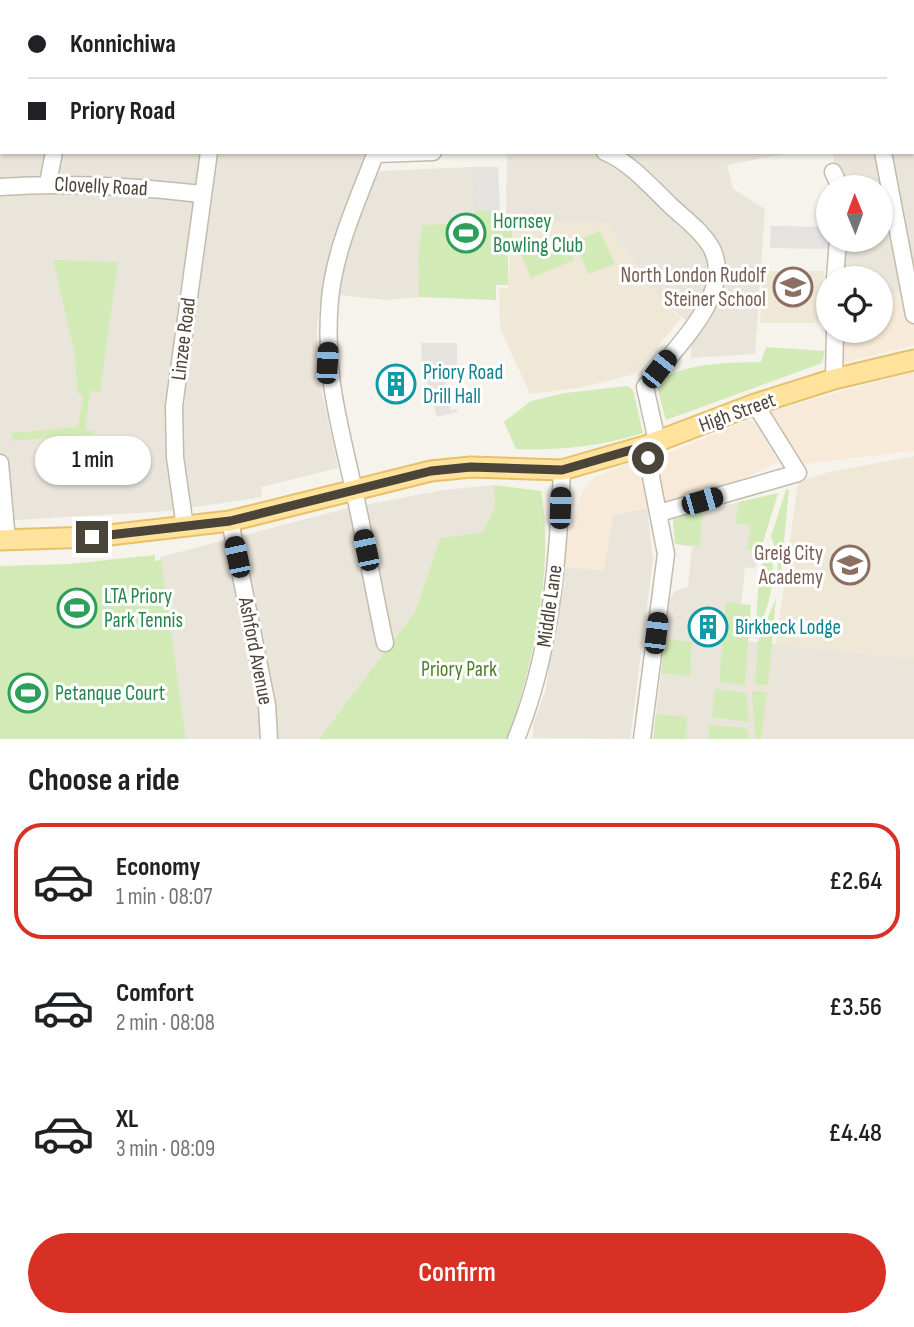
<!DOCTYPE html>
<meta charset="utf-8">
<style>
body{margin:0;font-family:"Sofia Sans Condensed",sans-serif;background:#f2f2f2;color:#202124;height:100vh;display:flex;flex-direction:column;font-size:26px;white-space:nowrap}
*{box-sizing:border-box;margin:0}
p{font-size:23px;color:#757577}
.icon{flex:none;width:38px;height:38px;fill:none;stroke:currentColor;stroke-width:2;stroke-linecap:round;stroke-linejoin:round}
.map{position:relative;height:739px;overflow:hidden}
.drawer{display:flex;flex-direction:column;background:#fff;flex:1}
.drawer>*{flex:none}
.guide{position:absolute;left:0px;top:0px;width:915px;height:154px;box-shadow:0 2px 5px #0004;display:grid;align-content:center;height:154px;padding:0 28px;background:#fff}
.needle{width:46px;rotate:359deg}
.fabs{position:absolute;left:816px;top:175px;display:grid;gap:14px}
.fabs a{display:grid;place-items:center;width:77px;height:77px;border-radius:50%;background:#fff;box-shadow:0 2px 5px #0004;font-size:35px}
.end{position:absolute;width:32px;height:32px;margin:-16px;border:9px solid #4b4439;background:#fff;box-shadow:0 0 0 4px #fff}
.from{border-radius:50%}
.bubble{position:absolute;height:49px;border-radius:24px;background:#fff;box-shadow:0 2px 5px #0004;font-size:23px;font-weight:600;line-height:49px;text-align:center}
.car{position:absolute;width:21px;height:42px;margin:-21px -10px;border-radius:9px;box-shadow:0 0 5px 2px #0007;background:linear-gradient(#222 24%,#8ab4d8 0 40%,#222 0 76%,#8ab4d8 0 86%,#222 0)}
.guide b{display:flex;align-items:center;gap:24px;height:66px;font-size:26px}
.guide b+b{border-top:2px solid #e0e0e0}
.guide i{width:18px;height:18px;background:#202124}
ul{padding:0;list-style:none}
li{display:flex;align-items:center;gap:21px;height:116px;margin:0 14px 10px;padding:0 14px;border:4px solid transparent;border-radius:28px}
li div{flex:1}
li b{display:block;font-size:26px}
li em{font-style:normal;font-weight:600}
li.selected{border-color:#d93025}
li>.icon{width:63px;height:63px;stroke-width:1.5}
h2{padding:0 28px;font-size:32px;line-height:84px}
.primary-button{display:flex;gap:14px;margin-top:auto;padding:14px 28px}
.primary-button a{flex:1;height:80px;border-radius:42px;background:#d93025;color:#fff;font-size:28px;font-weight:600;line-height:80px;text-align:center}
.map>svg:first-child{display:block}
</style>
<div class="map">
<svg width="914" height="739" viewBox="0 0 914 739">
<rect width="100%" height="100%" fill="#f6f3ec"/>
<path fill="#eae5da" d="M 0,0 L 406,0 L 2,2 L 2,152 L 365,152 L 360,172 L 472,167 L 474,223 L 418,261 L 419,297 L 386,300 L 322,293 L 317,325 L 317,368 L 338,468 L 261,487 L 262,497 L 168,511 L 0,521 Z
M 423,0 L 914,0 L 914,287 L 880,297 L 880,278 L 844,278 L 846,240 L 880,240 L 880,187 L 848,187 L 848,182 L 834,167 L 833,152 L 914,152 L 914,2 Z
M 507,152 L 796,152 L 727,165 L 733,189 L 765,209 L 755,354 L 691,358 L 691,341 L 698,330 L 662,301 L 607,223 L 511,222 L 506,218 Z
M 494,485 L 495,507 L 483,532 L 440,538 L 415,612 L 319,739 L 186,739 L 160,557 L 344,509 L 444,490 Z
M 778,493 L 755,569 L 745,567 L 738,640 L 914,659 L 914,739 L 653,739 L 670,598 L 675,591 L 688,587 L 692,547 L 675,544 L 673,518 Z
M 647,508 L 653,559 L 630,739 L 533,738 L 533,725 L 546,689 L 562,567 L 613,515 Z"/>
<path fill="#f7ead8" d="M 914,287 L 914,345 L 842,363 L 841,331 L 880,331 L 880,297 Z
M 914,372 L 914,451 L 803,464 L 792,455 L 769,411 Z
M 748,420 L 754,422 L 779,462 L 745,478 L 746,482 L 661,505 L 655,459 Z
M 627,464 L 640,467 L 647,508 L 613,515 L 604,571 L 562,567 L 566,542 L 582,492 L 595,477 Z"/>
<path fill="#efe8d6" d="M 511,222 L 607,223 L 662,301 L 681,318 L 635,374 L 578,388 L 530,394 L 500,328 L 499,288 L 508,288 Z
M 763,271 L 824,271 L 818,323 L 760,323 Z
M 914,456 L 914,659 L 776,644 L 798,482 L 829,472 Z"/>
<path fill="#d2eab5" d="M 472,167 L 498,167 L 500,222 L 511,222 C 513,229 513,239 508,245 L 508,285 L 496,285 L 496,300 L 419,297 L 418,261 L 422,225 L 474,223 Z
M 600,231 L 615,264 L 588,274 L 575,241 Z
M 564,236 L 574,260 L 531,278 L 521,254 Z
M 53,260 L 118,262 L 100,392 L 90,391 L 85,430 L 95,431 L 94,434 L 12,441 L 12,433 L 78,427 L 83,395 L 77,393 L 75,355 Z
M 766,347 L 825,351 L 822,363 L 666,420 L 656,383 C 685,362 727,363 761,362 Z
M 627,386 L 633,390 L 643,433 C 596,447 564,450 516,449 L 504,422 L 531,401 L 565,393 Z
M 494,485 L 541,491 C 555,567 532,667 508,739 L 319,739 L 415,612 L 440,538 L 483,532 L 495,507 Z
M 786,490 L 789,490 L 779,591 L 777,554 L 771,536 Z
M 778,493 L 760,551 L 747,549 L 751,525 L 735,523 L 739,502 Z
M 703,511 L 700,546 L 675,544 L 673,518 Z
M 769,544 C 779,580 768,606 755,640 L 759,576 Z
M 155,555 L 155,561 L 161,560 L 186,739 L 0,739 L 0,566 L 70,564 Z
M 776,598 L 768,685 L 755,685 L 758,641 Z
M 726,602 L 751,605 L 745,685 L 719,682 Z
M 665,639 L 692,642 L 690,676 L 661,673 Z
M 715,689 L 746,693 L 749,722 L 712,717 Z
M 752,691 L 767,692 L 761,739 L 755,739 Z
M 656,714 L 687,717 L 686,739 L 653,739 Z
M 709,725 L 746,728 L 750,739 L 708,739 Z"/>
<path fill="#e5e3e0" d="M 472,167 L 498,167 L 500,210 L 474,211 Z
M 771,226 L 828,227 L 829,249 L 770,248 Z
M 421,343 L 457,343 L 457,371 L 444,374 L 451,410 L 457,409 L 458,412 L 437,417 L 422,367 Z"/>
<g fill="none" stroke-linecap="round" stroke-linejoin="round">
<defs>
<path id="minor" d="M 395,0 L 405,2
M 747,0 L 748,2
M 20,2 L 27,0
M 637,2 L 647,0
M 0,7 L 2,6
M 376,152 C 358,200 335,248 330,299 C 324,367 336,411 351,477 C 364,532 373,588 385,643
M 605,152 C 630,162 652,188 671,206 C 685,219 703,232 712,249 C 735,296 670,352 645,387 L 657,441
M 883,152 L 914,315
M 376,154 L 433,152
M 833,172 L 840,187
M 48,183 L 54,152
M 0,187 C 68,182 134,186 201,194
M 835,278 L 838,240
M 834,379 L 835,331
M 0,463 L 7,540
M 659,513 L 798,473 L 755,404
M 230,521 L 267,705 L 269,739
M 185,527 L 175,457 L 174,406 L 209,152
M 516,739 C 551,655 558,560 562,470
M 642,739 L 666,554 L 645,446"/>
<path id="major" d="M 0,540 L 92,537 L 230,521 L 431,471 L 471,467 L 562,470 L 645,446 L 755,404 L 834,379 L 914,360"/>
</defs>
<use href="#minor" stroke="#c2bbae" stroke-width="19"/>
<use href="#major" stroke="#e6c16a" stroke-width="23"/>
<use href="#minor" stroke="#fff" stroke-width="16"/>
<use href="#major" stroke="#ffe39c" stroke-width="19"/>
</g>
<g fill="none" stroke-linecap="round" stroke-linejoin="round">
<path stroke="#4b4439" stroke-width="9" d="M 92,537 L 230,521 L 431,471 L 471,467 L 562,470 L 645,446 L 648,458"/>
</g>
<defs>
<symbol id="stadium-ring" viewBox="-11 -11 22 22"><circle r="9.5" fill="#fff" stroke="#2e9e5b" stroke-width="1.5"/><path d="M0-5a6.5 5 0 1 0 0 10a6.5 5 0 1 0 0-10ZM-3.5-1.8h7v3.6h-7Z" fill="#2e9e5b"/></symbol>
<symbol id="school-ring" viewBox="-11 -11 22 22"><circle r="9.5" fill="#fff" stroke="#8d6e63" stroke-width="1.5"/><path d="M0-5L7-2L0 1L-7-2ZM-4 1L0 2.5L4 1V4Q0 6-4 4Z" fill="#8d6e63"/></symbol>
<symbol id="building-ring" viewBox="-11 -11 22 22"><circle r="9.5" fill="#fff" stroke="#0f9aa8" stroke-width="1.5"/><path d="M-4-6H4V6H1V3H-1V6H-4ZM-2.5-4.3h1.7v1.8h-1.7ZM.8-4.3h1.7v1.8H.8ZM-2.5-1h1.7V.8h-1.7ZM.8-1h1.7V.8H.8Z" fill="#0f9aa8"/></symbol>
</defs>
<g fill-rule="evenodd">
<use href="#stadium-ring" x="444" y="211" width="44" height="44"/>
<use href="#school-ring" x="771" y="265" width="44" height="44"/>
<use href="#building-ring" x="374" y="362" width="44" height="44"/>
<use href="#school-ring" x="828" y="543" width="44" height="44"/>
<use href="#stadium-ring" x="55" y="586" width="44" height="44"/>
<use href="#building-ring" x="686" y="605" width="44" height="44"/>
<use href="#stadium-ring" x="6" y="671" width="44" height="44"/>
</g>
<g text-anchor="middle" stroke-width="6" stroke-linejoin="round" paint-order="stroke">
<g font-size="21" fill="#4b4439" stroke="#fff">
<text transform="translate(101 186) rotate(3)" y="7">Clovelly Road</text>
<text transform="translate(183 339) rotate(-83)" y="7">Linzee Road</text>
<text transform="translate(737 412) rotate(-20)" y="7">High Street</text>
<text transform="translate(549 606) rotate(-82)" y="7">Middle Lane</text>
<text transform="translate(256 651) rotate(79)" y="7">Ashford Avenue</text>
</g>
<g font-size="21" fill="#27864d" stroke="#fff" text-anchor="start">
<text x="493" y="228">Hornsey<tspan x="493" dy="24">Bowling Club</tspan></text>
<text x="104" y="603">LTA Priory<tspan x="104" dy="24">Park Tennis</tspan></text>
<text x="55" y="700">Petanque Court</text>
</g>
<g font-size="21" fill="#785e54" stroke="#fff" text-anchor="end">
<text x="766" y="282">North London Rudolf<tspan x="766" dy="24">Steiner School</tspan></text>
<text x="823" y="560">Greig City<tspan x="823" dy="24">Academy</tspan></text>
</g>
<g font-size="21" fill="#0d838f" stroke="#fff" text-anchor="start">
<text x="423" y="379">Priory Road<tspan x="423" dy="24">Drill Hall</tspan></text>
<text x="735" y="634">Birkbeck Lodge</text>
</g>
<g font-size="21" fill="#4a7f2a" stroke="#fff">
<text x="459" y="676">Priory Park</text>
</g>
</g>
</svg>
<div class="fabs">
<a><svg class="needle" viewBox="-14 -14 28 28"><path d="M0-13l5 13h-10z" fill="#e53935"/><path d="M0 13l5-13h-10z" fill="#757577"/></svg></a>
<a><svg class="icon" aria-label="locate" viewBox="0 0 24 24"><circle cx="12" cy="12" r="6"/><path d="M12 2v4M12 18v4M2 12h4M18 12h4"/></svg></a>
</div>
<i class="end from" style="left:648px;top:458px"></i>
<i class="end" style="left:92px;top:537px"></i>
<div class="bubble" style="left:35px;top:436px;width:116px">1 min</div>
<i class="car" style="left:327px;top:363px;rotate:3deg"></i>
<i class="car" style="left:659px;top:369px;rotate:38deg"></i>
<i class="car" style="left:702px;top:501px;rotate:74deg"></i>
<i class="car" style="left:560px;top:508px;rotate:2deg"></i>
<i class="car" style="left:366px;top:550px;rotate:348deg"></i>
<i class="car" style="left:237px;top:557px;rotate:348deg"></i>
<i class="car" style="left:656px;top:633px;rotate:7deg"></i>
<div class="guide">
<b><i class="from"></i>Konnichiwa</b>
<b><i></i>Priory Road</b>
</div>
</div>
<section class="drawer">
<h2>Choose a ride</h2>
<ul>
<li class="selected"><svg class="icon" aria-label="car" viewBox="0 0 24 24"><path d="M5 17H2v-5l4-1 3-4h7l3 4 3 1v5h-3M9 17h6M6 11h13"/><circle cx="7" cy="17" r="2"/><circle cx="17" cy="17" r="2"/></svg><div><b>Economy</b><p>1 min · 08:07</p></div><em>£2.64</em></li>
<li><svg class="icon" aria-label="car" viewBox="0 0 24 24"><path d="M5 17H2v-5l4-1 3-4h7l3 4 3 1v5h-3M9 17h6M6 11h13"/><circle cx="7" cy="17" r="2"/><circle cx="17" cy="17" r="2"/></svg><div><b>Comfort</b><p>2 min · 08:08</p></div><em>£3.56</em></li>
<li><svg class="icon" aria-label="car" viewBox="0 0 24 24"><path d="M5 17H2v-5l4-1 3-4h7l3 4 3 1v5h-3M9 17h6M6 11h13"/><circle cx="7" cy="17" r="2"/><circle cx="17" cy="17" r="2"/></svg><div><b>XL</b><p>3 min · 08:09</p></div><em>£4.48</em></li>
</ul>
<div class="primary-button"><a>Confirm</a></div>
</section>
